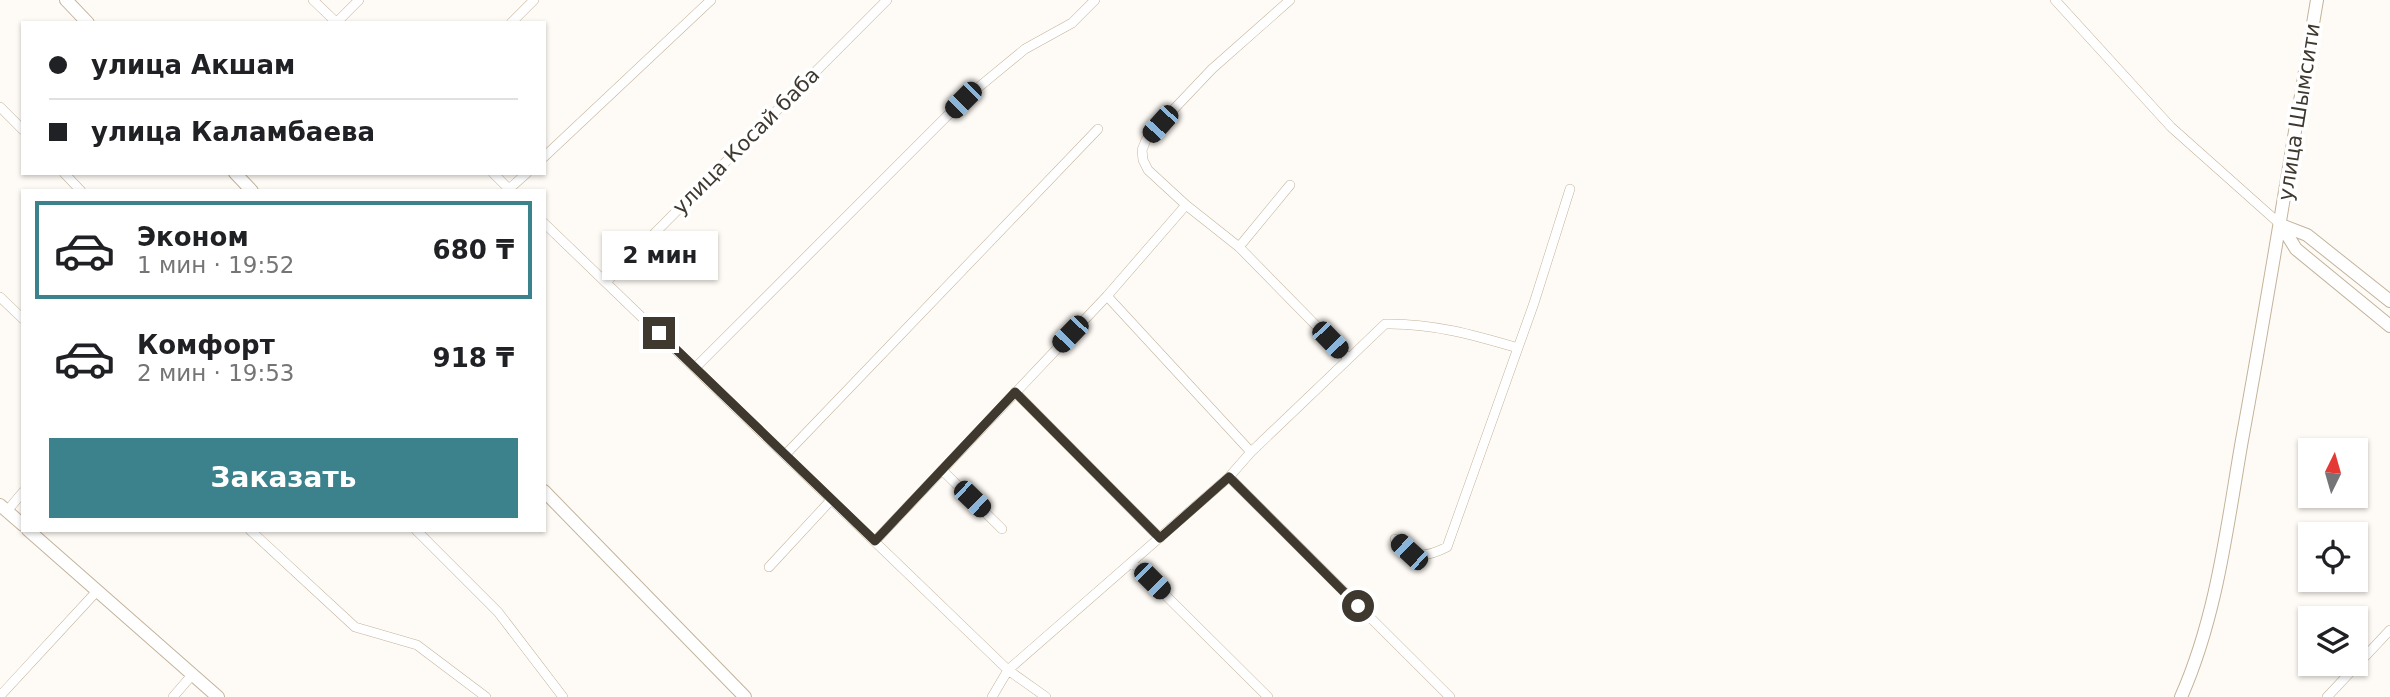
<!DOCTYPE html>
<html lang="ru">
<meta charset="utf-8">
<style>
body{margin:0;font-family:"DejaVu Sans",sans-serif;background:#f6f6f6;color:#202124;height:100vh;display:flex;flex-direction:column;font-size:26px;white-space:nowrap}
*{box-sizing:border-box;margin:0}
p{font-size:23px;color:#757577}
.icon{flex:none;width:38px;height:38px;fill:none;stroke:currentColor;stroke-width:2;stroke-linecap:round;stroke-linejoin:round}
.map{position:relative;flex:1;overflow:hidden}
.details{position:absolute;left:21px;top:189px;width:525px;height:343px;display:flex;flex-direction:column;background:#fff;border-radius:0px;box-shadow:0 2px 5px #0004}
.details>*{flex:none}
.banner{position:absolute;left:21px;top:21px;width:525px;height:154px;border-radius:0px;box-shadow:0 2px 5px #0004;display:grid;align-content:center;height:154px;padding:0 28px;background:#fff}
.needle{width:46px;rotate:5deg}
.tools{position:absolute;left:2298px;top:438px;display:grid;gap:14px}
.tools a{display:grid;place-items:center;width:70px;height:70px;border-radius:0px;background:#fff;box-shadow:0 2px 5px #0004;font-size:35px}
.end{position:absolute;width:32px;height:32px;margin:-16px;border:9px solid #3e382e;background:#fff;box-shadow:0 0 0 4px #fff}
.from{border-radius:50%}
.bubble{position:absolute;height:49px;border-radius:0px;background:#fff;box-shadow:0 2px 5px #0004;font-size:23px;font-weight:800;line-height:49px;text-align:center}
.car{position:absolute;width:21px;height:42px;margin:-21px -10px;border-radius:9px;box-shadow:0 0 5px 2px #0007;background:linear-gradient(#222 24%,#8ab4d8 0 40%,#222 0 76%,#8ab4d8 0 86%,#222 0)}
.banner b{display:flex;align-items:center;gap:24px;height:66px;font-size:26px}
.banner b+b{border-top:2px solid #e0e0e0}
.banner i{width:18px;height:18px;background:#202124}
ul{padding:12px 0 0;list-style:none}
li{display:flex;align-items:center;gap:21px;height:98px;margin:0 14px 10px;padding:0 14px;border:4px solid transparent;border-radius:0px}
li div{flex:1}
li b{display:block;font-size:26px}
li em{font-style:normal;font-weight:800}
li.on{border-color:#3c828c}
li>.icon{width:63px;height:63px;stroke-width:1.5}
.cta{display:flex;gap:14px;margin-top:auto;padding:14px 28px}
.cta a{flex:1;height:80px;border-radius:0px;background:#3c828c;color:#fff;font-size:28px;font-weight:800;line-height:80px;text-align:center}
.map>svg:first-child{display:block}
</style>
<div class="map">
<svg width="2390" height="697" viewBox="0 0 2390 697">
<rect width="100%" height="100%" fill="#fefbf6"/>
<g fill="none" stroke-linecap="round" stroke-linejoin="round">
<defs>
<path id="street" d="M 313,0 L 337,23
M 1290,0 L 1212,69 L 1174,109 L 1146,140 L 1142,150 L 1143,160 L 1148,170 L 1186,205 L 1239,247 L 1348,358
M 2055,0 L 2171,127 L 2281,225
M 336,23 L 359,0
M 511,23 L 534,0
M 0,107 L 23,130
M 544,157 L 711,0
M 64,173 L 81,191
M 493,173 L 511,191
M 509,189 L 527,173
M 544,223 L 1008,670 L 1046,697
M 1239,247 L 1290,185
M 606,282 L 887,0
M 1107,296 L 1251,452
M 0,297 L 23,319
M 695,368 L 963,100 L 1025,49 L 1072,23 L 1095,0
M 1015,392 L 1160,538
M 785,455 L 1098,129
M 942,470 L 1002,529
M 1229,477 L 1450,697
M 7,511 L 23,492
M 250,530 L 355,627 L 417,645 L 486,697
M 416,530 L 498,612 L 563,697
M 1395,539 C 1415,558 1423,559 1447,547 L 1534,303 L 1570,189
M 875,541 L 1107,296 L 1186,205
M 1132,562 L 1268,697
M 769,567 L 831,500
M 0,696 L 97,591
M 173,697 L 192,675
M 992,697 L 1008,670 L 1229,477 L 1251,452 L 1385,324 C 1432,323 1474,335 1518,348
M 2327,697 L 2390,630"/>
<path id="secondary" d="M 66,0 L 88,23
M 235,173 L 252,191
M 2281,225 L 2296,249 L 2390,326
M 2281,225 L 2307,235 L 2390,301
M 544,491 L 745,697
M 0,505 L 23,525
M 28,530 L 218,697
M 2181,697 C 2217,616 2227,526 2242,440 C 2269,293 2292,147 2317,0"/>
</defs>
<use href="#street" stroke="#c3b39b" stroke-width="10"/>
<use href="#secondary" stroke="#c3b39b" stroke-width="14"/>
<use href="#street" stroke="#fff" stroke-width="9"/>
<use href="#secondary" stroke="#fff" stroke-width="12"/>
</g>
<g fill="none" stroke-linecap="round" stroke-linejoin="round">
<path stroke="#3e382e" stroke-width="9" d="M 659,333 L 875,541 L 1015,392 L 1160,538 L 1229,477 L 1358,606"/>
</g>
<g text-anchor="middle" stroke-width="7" stroke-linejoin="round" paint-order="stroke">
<g font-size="21" fill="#3e382e" stroke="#fff">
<text transform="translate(2299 112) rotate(-81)" y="7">улица Шымсити</text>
<text transform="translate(746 141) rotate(-45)" y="7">улица Косай баба</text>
</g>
</g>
</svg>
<div class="tools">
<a><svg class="needle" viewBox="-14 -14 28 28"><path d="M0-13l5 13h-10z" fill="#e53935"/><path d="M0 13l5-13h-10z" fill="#757577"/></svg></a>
<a><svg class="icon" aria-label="locate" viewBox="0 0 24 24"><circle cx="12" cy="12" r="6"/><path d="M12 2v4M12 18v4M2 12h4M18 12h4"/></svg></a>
<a><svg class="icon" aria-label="layers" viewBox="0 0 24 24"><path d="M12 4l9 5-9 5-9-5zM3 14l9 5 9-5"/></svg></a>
</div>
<i class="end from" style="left:1358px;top:606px"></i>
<i class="end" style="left:659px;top:333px"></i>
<div class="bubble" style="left:602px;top:231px;width:116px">2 мин</div>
<i class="car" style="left:963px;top:100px;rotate:225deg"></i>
<i class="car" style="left:1160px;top:124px;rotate:222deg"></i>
<i class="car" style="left:1070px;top:334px;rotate:224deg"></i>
<i class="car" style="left:1330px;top:340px;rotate:136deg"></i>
<i class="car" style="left:972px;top:499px;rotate:134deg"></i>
<i class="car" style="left:1409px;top:552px;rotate:313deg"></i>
<i class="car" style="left:1152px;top:581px;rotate:135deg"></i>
<div class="banner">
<b><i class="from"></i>улица Акшам</b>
<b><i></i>улица Каламбаева</b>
</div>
<section class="details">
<ul>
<li class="on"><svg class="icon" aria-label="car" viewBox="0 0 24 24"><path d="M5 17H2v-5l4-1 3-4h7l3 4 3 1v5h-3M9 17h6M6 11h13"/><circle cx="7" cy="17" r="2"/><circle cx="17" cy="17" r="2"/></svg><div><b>Эконом</b><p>1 мин · 19:52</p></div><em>680 ₸</em></li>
<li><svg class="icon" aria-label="car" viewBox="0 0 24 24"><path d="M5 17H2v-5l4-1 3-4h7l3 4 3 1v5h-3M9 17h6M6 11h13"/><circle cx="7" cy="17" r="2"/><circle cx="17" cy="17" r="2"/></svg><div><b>Комфорт</b><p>2 мин · 19:53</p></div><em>918 ₸</em></li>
</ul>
<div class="cta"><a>Заказать</a></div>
</section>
</div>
